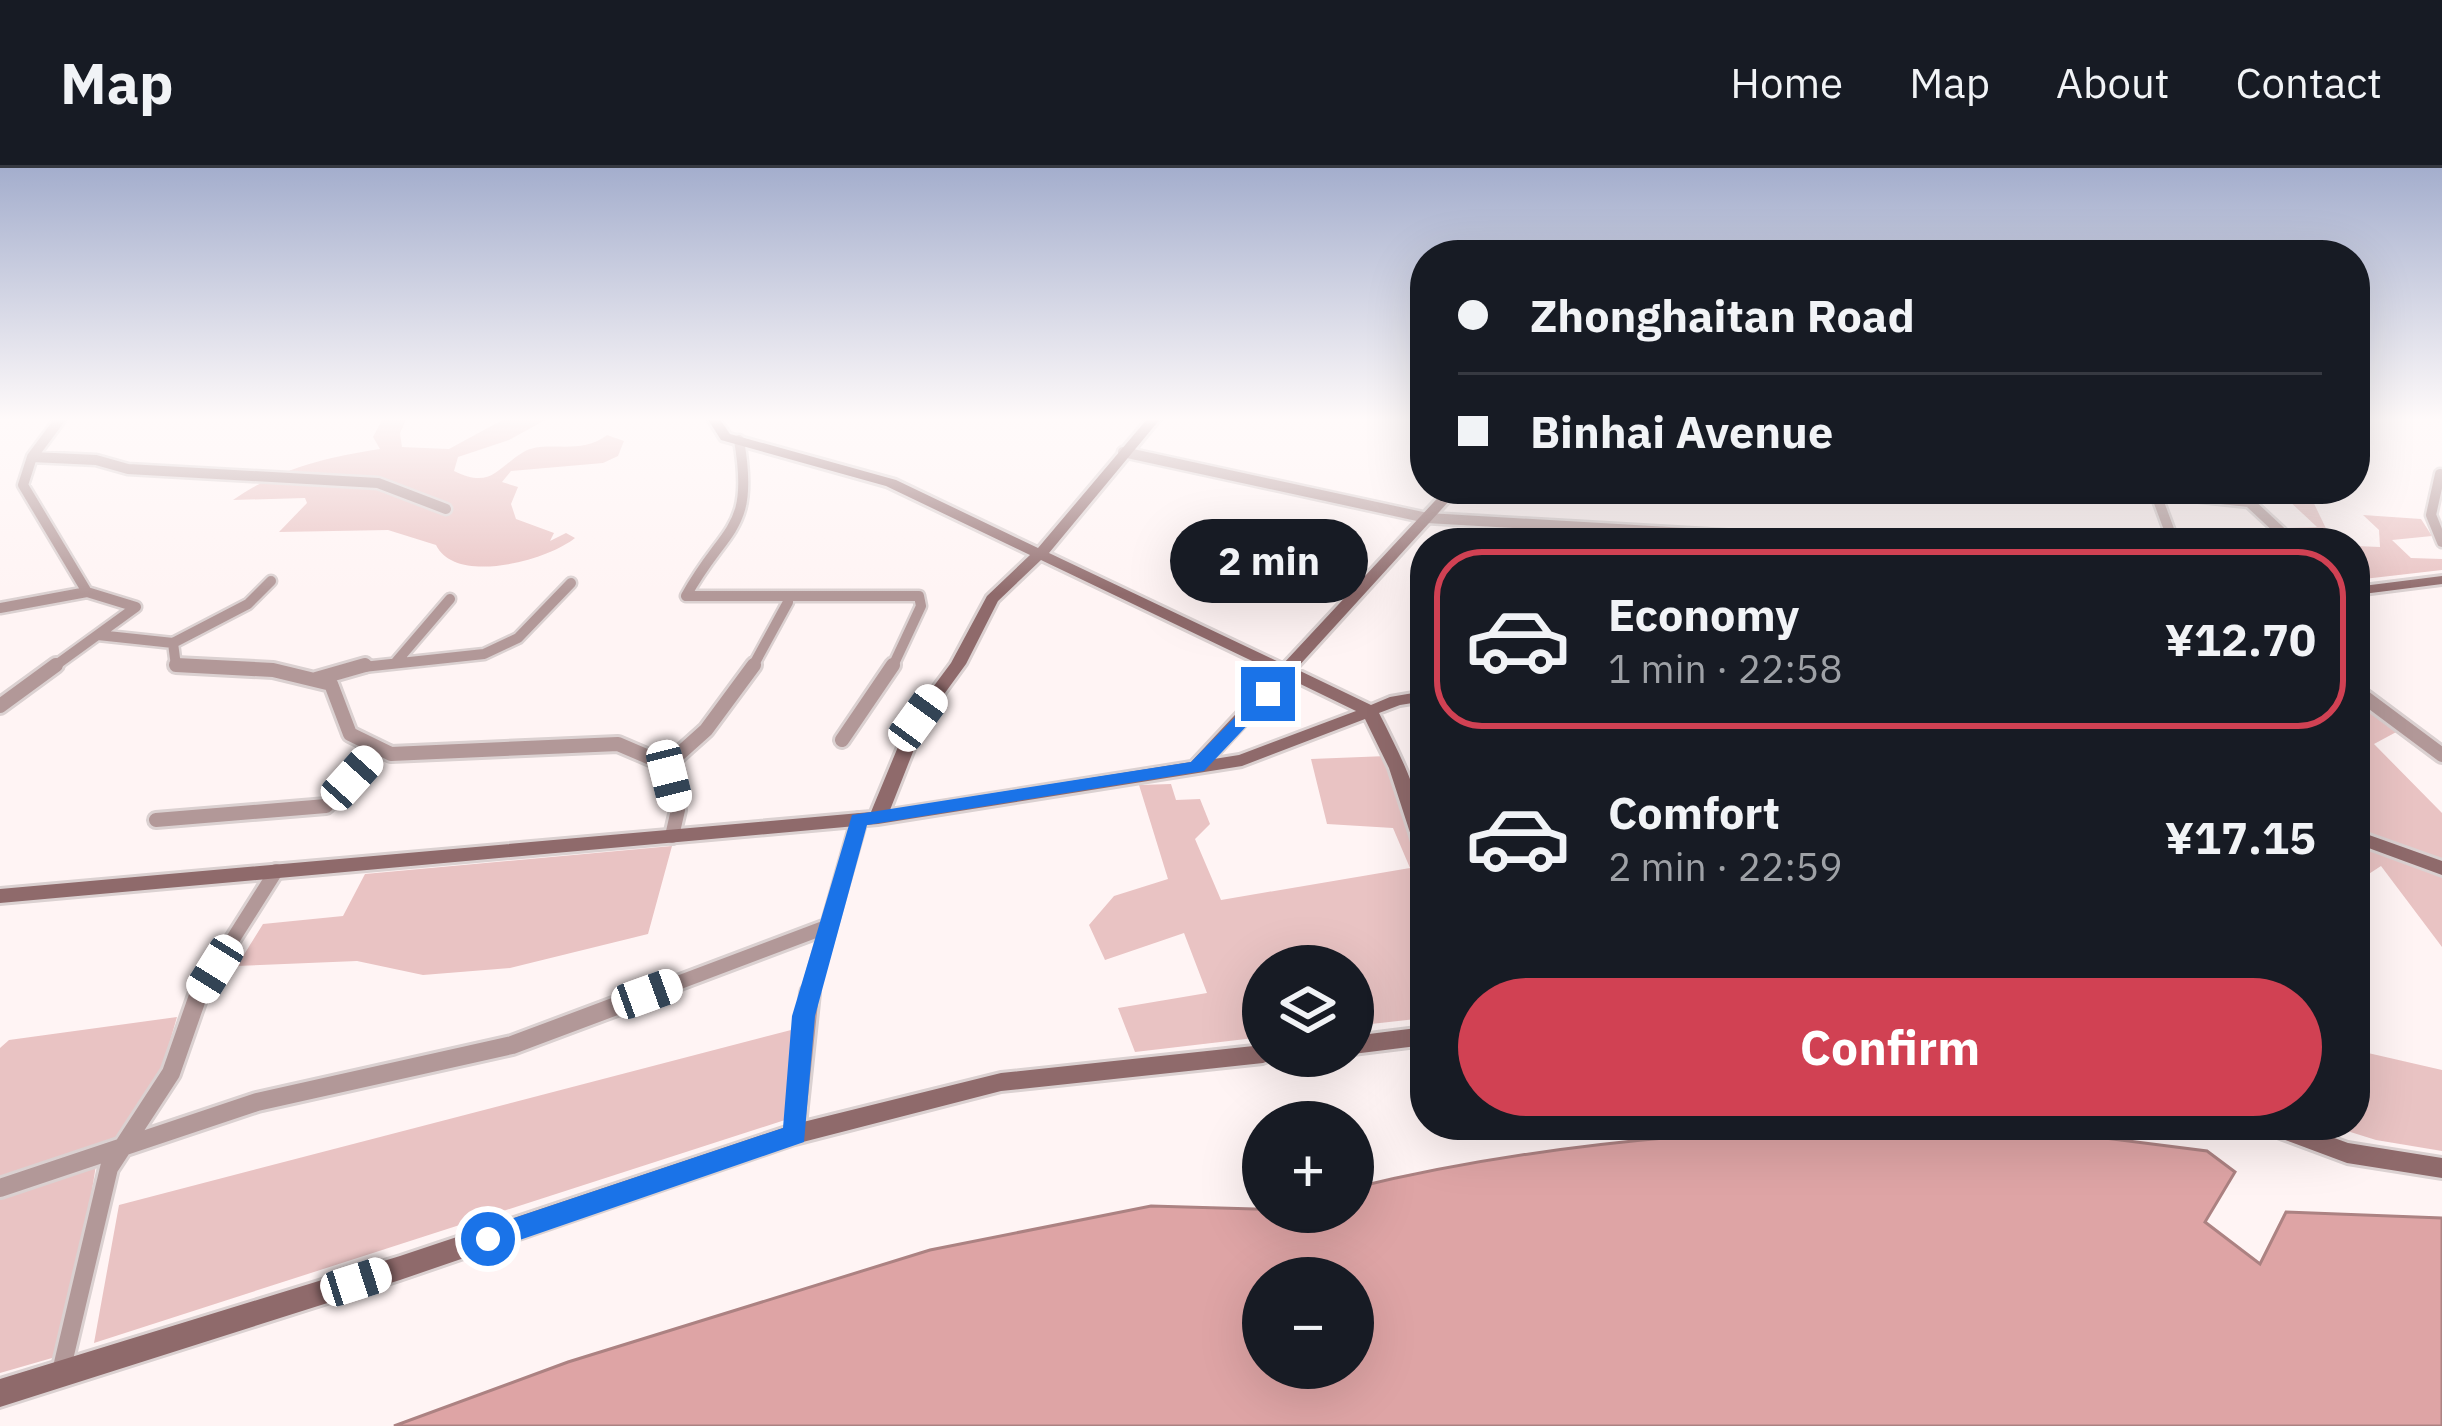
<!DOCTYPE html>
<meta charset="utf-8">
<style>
body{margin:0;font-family:"IBM Plex Sans",sans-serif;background:#20242c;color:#f1f3f6;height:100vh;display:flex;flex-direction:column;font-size:45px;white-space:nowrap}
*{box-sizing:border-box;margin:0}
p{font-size:39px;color:#9ea1a6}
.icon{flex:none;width:66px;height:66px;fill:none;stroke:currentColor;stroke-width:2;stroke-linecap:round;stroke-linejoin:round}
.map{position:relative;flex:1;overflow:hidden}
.side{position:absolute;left:1410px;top:360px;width:960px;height:612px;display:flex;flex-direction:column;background:#171b24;border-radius:48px;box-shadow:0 12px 48px #0002}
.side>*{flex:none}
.top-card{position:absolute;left:1410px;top:72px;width:960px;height:264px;border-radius:48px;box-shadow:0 12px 48px #0002;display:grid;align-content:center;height:264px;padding:0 48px;background:#171b24}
.controls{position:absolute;left:1242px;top:777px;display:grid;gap:24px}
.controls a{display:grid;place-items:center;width:132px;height:132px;border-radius:50%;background:#171b24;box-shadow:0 12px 48px #0002;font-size:60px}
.end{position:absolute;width:54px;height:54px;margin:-27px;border:15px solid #1a73e8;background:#fff;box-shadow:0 0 0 6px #fff}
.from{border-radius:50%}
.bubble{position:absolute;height:84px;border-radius:42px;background:#171b24;box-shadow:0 12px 48px #0002;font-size:39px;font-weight:700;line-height:84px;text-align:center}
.car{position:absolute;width:36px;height:72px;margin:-36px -18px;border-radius:15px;box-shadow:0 0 9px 3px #0007;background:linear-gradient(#fff 24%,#345 0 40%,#fff 0 76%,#345 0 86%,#fff 0)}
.top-card b{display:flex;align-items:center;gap:42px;height:114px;font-size:45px}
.top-card b+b{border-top:3px solid #363941}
.top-card i{width:30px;height:30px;background:#f1f3f6}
ul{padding:21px 0 0;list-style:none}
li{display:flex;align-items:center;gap:36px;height:180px;margin:0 24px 18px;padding:0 24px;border:6px solid transparent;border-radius:48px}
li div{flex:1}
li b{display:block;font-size:45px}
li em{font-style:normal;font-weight:700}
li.on{border-color:#d14153}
li>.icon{width:108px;height:108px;stroke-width:1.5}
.primary-button{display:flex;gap:24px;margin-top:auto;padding:24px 48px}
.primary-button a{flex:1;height:138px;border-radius:72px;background:#d14153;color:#fff;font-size:48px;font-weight:700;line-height:138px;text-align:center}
header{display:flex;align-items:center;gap:72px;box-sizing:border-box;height:168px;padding:0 60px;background:#171b24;border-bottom:3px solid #363941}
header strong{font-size:57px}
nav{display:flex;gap:66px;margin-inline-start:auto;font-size:42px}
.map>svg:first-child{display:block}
</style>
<header>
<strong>Map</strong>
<nav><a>Home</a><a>Map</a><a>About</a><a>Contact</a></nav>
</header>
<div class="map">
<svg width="2442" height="1258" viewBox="0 0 2442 1258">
<rect width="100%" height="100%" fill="#fff4f4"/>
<path fill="#e9c3c3" d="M 383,250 L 407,250 L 400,265 L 402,279 L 449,281 L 506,250 L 549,250 L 509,272 L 458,289 L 454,303 C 491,321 496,301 522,285 C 544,270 579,289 607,267 L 624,273 L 618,288 L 603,295 L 511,303 L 502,314 L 518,319 L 511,336 L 516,351 L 554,365 L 550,373 L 566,365 L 575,370 C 548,392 456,418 436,377 L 388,362 L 279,364 L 307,335 L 305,330 L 233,332 C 277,301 327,289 380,281 L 373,269 Z
M 2259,321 L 2307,321 L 2333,375 L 2303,375 L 2287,360 L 2317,359 L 2287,331 L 2256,328 Z
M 2363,347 L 2421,351 L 2432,368 L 2392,372 L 2411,390 L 2442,391 L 2442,402 L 2355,412 L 2355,378 L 2380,379 L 2379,362 Z
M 2355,528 L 2400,562 L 2374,576 L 2442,645 L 2442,693 L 2355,660 Z
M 1387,588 L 1425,694 L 1425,850 L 1353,858 L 1353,798 L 1263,798 L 1263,869 L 1135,884 L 1118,840 L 1207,825 L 1184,765 L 1105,792 L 1089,757 L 1114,728 L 1168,711 L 1139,617 L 1171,616 L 1176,632 L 1200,631 L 1210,656 L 1195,671 L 1221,732 L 1410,700 L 1393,660 L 1327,656 L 1311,591 Z
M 2355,673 L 2442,705 L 2442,779 L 2381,698 L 2355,715 Z
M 672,678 L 648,766 L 510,800 L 423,807 L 357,793 L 237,798 L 263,756 L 343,748 L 365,706 Z
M 177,849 L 161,904 L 121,974 L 0,1009 L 0,880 L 9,872 Z
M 795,861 L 785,952 L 94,1175 L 119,1037 Z
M 2355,882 L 2442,902 L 2442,983 L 2376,972 L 2328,957 L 2355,957 Z
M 96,997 L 66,1186 L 0,1205 L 0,1027 Z"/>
<path fill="#dea4a5" stroke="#ac8282" stroke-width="3" fill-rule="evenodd" d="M 2002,957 L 2207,983 L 2235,1004 L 2205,1054 L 2260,1096 L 2286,1044 L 2442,1050 L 2442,1258 L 394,1258 L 568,1194 L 930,1082 L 1151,1038 L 1353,1044 L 1353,1020 C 1566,968 1783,957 2002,957 ZM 1263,1110 L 1353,1110 L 1353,1200 L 1263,1200 Z"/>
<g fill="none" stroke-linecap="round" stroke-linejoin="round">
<defs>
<path id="street-far2" d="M 739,272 C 755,364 725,357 686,428 L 919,428 L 921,438 L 892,500
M 1123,284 L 1427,350 L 1806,372
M 32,289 L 96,292 L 128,301 L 378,315 L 446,341
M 2440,306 L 2431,347 L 2442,374
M 2154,321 L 2174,375
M 2156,324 L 2249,334 L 2293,375
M 0,440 L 87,424
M 98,467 L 173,475 L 176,498 L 234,500
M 173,475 L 248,436 L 271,413
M 396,494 L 450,431
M 52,500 L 136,439 L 87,424 L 23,317 L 32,289 L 61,250
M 354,500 L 484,486 L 518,470 L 571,415
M 752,500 L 788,434"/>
<path id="street-far1" d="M 176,497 L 273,502 L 331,516 L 350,566 L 391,586 L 618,576 L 667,597 L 678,642 L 672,668
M 316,511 L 365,497
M 2355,522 L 2442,587
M 0,538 L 56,497
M 842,572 L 893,497
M 667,597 L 706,562 L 754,497
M 156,652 L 326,638 L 378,581
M 197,828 L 276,703
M 643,828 L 826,759
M 809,828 L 859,652"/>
<path id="street" d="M 795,966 L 810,825
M 0,1020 L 257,934 L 512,877 L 651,825
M 60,1208 L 109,1000 L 171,905 L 199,825"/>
<path id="secondary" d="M 707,250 L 719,250 L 730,266 L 896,312 L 1038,380 L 1148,250 L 1161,250 L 1049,385 L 1283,496 L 1446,321 L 1460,321 L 1296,501 L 1371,537 L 1390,529 L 1425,523 L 1425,533 L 1400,537 L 1379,545 C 1404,595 1425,633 1425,689 L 1416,683 L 1389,600 L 1365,551 L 1242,598 L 878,656 L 0,735 L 0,721 L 871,644 L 910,550 L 951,495 L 987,428 L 1030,387 L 886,318 L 721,272 ZM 1041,392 L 1275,504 L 1191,594 L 890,642 L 926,551 L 966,496 L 998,433 ZM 1288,510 L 1356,543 L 1239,587 L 1214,591 Z
M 2442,408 L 2442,416 L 2355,427 L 2355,419 Z
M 2355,662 L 2442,693 L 2442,707 L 2355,675 Z
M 1425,859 L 1425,877 L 1353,886 L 1353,868 Z
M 1263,877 L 1263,888 L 1273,888 L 1271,892 L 1263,895 L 1001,923 L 795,976 L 400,1112 L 0,1239 L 0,1211 L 400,1088 L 795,956 L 1001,905 Z
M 2260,957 L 2299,957 L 2348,975 L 2442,990 L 2442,1010 L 2347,995 L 2264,964 Z"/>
</defs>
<use href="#street-far2" stroke="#dbd1d1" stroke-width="15"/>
<use href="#street-far1" stroke="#dbd1d1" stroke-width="20"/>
<use href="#street" stroke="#dbd1d1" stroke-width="24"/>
<use href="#secondary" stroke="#dbd1d1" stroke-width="6"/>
<use href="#street-far2" stroke="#b29898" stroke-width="10"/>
<use href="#street-far1" stroke="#b29898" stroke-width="14"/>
<use href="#street" stroke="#b29898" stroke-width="18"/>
<use href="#secondary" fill="#8f6a6b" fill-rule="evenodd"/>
</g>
<linearGradient id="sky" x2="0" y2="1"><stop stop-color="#a4aecd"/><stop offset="0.59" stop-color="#fffafa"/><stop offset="1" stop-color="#fffafa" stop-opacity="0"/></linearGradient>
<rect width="2442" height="426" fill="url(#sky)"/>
<path fill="#1a73e8" d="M 1262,522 L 1277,526 L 1204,603 L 867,657 L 815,848 L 804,974 L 488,1083 L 478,1079 L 478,1062 L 783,960 L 792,848 L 852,647 L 1191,594 Z"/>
</svg>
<div class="controls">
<a><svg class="icon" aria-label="layers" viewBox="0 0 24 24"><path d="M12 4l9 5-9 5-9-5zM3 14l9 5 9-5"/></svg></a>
<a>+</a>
<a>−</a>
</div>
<i class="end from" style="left:488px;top:1071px"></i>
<i class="end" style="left:1268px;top:526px"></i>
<div class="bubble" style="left:1170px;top:351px;width:198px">2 min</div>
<i class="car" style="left:918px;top:550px;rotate:36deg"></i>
<i class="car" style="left:669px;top:608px;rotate:166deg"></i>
<i class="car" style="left:352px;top:610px;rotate:42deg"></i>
<i class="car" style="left:215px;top:801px;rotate:212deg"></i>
<i class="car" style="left:647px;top:826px;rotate:70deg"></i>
<i class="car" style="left:356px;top:1114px;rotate:72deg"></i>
<div class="top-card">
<b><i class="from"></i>Zhonghaitan Road</b>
<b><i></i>Binhai Avenue</b>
</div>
<section class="side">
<ul>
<li class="on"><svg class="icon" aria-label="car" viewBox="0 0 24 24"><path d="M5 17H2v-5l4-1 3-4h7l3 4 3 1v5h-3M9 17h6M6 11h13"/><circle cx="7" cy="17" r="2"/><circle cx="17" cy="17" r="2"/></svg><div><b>Economy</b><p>1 min · 22:58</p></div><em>¥12.70</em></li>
<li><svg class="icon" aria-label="car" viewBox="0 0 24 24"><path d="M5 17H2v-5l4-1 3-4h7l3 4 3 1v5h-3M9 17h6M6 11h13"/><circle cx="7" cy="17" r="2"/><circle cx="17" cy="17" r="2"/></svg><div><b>Comfort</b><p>2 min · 22:59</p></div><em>¥17.15</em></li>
</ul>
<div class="primary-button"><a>Confirm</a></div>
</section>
</div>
